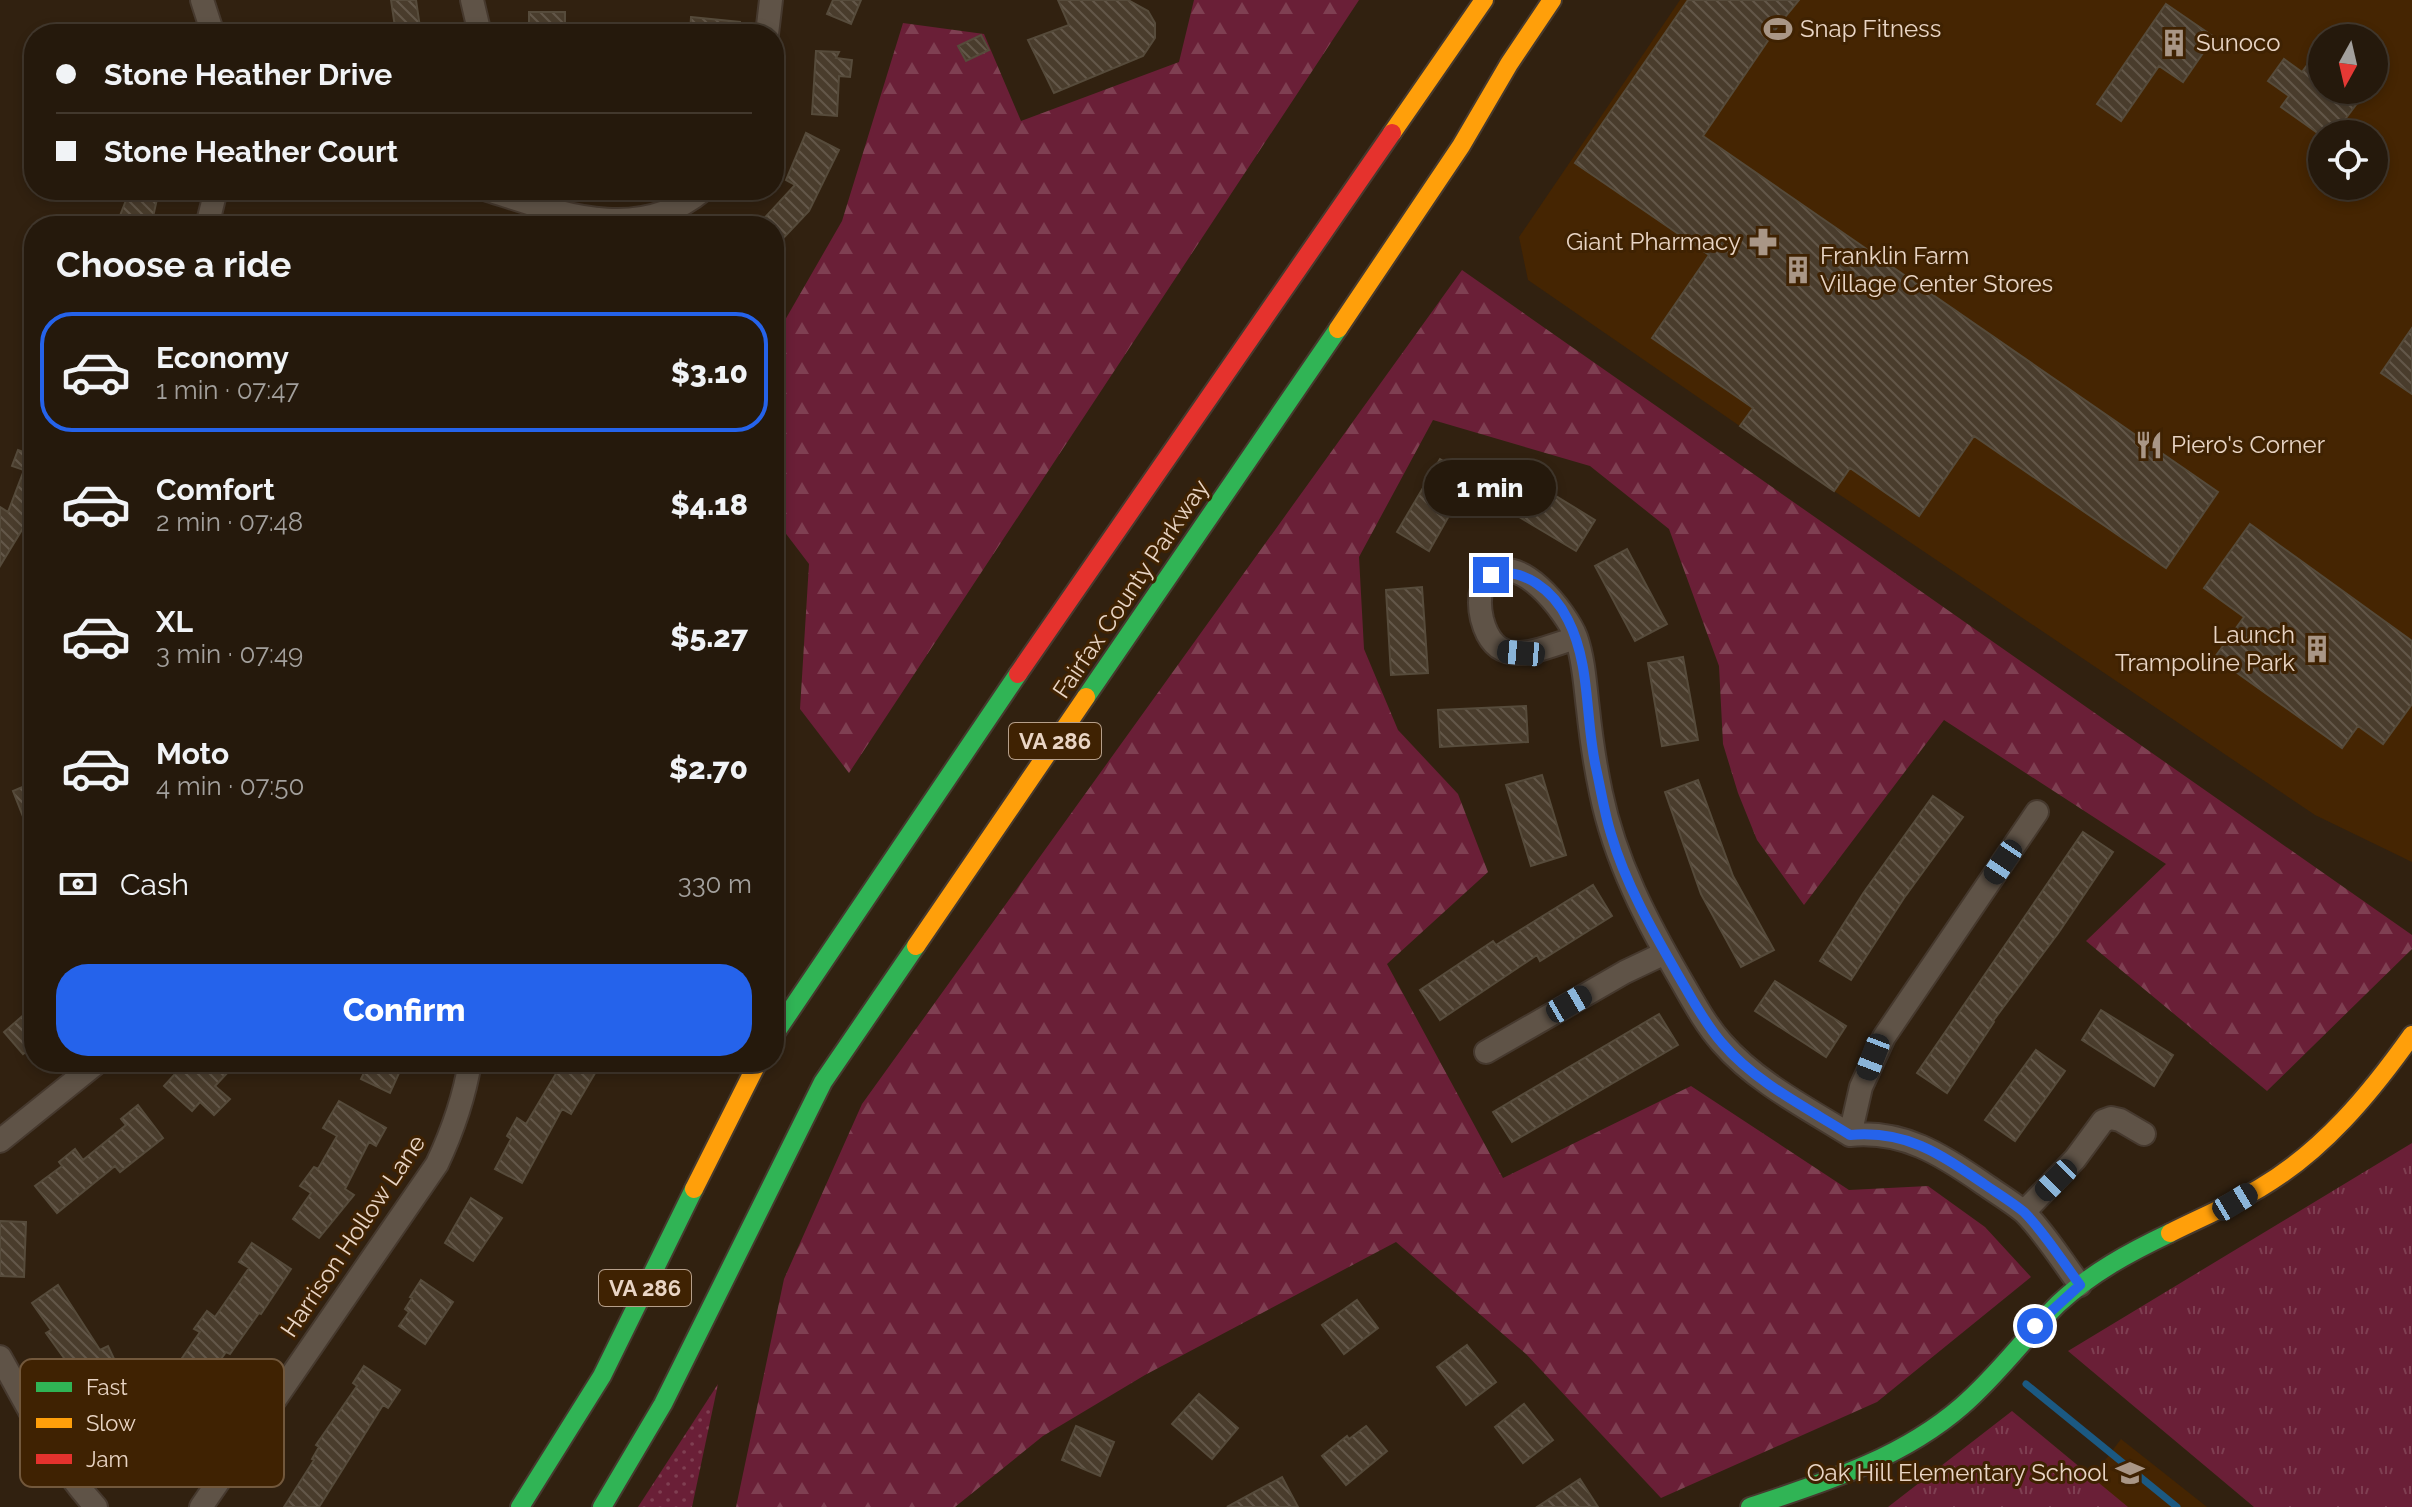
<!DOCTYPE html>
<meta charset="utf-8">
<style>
body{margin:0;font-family:Raleway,sans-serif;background:#31261a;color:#f1f3f6;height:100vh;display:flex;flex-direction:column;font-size:30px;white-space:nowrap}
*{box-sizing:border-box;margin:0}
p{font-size:26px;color:#a3a09d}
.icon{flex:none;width:44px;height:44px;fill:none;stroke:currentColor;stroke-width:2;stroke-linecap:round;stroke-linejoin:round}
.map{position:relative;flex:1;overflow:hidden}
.sheet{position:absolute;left:24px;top:216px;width:760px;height:856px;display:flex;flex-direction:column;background:#25190c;border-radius:32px;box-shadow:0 4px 12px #0003,0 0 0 2px #42382d}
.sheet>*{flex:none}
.hud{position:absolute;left:24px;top:24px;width:760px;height:176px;border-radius:32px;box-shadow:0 4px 12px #0003,0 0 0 2px #42382d;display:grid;align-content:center;height:176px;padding:0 32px;background:#25190c}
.needle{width:52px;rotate:188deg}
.fabs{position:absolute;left:2308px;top:24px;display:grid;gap:16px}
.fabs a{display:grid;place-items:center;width:80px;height:80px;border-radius:50%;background:#25190c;box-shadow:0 4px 12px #0003,0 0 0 2px #42382d;font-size:40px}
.end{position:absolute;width:36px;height:36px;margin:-18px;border:10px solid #2563eb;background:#fff;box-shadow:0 0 0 4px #fff}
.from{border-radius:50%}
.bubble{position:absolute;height:56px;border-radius:28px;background:#25190c;box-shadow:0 4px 12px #0003,0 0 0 2px #42382d;font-size:26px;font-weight:800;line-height:56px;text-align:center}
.car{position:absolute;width:24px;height:48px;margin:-24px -12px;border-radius:10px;box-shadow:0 0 6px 2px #0007;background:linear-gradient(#222 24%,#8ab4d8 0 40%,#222 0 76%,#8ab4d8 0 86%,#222 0)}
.hud b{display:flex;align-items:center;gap:28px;height:76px;font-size:30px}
.hud b+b{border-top:2px solid #42382d}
.hud i{width:20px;height:20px;background:#f1f3f6}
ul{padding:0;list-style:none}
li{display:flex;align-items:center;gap:24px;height:120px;margin:0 16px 12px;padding:0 16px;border:4px solid transparent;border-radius:32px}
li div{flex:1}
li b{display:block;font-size:30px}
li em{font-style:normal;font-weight:800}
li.selected{border-color:#2563eb}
li>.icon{width:72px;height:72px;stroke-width:1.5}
h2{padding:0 32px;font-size:36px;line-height:96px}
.pay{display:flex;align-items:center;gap:20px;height:88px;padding:0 32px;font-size:30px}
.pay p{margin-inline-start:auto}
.cta{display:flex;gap:16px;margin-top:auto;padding:16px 32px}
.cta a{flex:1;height:92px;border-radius:32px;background:#2563eb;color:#fff;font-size:32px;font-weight:800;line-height:92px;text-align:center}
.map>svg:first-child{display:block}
</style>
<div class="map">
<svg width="2412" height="1507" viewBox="0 0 2412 1507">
<defs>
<pattern id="grass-tufts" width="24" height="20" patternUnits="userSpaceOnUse" patternTransform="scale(2)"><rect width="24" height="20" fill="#6a1f37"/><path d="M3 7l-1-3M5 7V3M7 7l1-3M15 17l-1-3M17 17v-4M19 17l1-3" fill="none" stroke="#7f3f52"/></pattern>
<pattern id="forest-firs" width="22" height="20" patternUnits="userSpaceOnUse" patternTransform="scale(2)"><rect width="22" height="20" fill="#6a1f37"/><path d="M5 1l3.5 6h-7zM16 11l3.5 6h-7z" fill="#7f3f52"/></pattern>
<pattern id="park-dots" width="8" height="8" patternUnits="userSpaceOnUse" patternTransform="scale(2)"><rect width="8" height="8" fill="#6a1f37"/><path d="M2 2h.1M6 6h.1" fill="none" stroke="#7f3f52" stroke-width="1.8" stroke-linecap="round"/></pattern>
<pattern id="building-back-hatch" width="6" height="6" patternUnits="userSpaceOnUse" patternTransform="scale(2)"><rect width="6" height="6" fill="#493c2c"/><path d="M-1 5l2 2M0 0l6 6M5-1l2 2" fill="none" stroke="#635749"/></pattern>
</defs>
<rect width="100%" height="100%" fill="#312110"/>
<path fill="#452502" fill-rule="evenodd" d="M 1680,0 L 2412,0 L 2412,862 L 2315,815 L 1834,491 L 1528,280 L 1519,237 ZM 2322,38 L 2374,38 L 2374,90 L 2322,90 ZM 2322,134 L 2374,134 L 2374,186 L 2322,186 Z
M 2121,1439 L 2207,1507 L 2070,1507 Z"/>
<path fill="url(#grass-tufts)" d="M 2412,1143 L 2412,1507 L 2254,1507 L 2068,1351 Z
M 2012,1411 L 2128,1507 L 1888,1507 Z"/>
<path fill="url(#forest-firs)" d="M 1194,0 L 1359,0 L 849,773 L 800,709 L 809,564 L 774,518 L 774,334 L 777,334 L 842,221 L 903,23 L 984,34 L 1021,121 L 1179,62 Z
M 1462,270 L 2412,935 L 2412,949 L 2267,1091 L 2086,941 L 2166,864 L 1944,720 L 1804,905 L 1757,840 L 1738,793 L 1723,744 L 1719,666 L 1669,529 L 1590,466 L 1433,420 L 1359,557 L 1364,649 L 1398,730 L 1458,794 L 1488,872 L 1387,964 L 1503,1178 L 1691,1086 L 1849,1190 L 1928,1186 L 1985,1227 L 2031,1277 L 1877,1402 L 1661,1498 L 1526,1354 L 1396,1242 L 1145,1375 L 1043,1436 L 955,1507 L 736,1507 L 784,1279 L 862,1104 Z"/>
<path fill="url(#park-dots)" d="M 718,1384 L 692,1507 L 638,1507 Z"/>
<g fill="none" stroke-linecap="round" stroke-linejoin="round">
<path stroke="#1b5982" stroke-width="7" d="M 2026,1384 L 2177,1507"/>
</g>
<path fill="url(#building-back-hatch)" stroke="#564b3b" stroke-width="2" d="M 391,0 L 416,0 L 421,34 L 396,34 Z
M 833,0 L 861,0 L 851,24 L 827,14 Z
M 1058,0 L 1128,0 L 1148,11 L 1155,23 L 1155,38 L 1143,56 L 1054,93 L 1028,40 L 1069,25 Z
M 1688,0 L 1799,0 L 1780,23 L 1703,136 L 2218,492 L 2166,568 L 1974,436 L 1919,516 L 1850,468 L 1834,491 L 1740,426 L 1753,408 L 1652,338 L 1709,255 L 1575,163 Z
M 2166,4 L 2214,37 L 2183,82 L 2159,66 L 2121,121 L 2097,104 Z
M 529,12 L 565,12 L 565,34 L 529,33 Z
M 691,17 L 740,22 L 740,34 L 690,34 Z
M 981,35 L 989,50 L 966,61 L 958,46 Z
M 2322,45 L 2322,90 L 2367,90 L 2334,134 L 2319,134 L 2281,107 L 2289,96 L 2268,81 L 2284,59 L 2302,72 Z
M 816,51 L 839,52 L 836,58 L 852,60 L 850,77 L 839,76 L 837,116 L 812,114 Z
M 806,133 L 839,150 L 809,211 L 774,248 L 774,226 L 757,226 L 795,185 L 786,180 Z
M 130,190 L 159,190 L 151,226 L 116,226 Z
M 2412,328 L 2412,394 L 2381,373 Z
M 32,448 L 34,448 L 34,510 L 0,566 L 0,507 L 8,512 L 24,470 L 12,466 L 18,450 L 29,454 Z
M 1440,459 L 1471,477 L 1429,551 L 1397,532 Z
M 1520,474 L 1595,520 L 1576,551 L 1501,506 Z
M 2250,524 L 2412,641 L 2412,704 L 2383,744 L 2358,726 L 2342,748 L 2215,657 L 2244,617 L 2204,588 Z
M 1627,549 L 1667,624 L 1635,641 L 1595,566 Z
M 1422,587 L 1428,673 L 1391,675 L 1386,590 Z
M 1683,657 L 1698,740 L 1662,746 L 1648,663 Z
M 1526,706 L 1528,742 L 1440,747 L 1438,710 Z
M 1542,775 L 1566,855 L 1531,866 L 1506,785 Z
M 1698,780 L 1733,876 L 1774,950 L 1741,967 L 1701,894 L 1665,792 Z
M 34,782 L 34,842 L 33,842 L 13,791 Z
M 1933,796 L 1963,817 L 1904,898 L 1851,980 L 1820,961 L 1864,892 Z
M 2083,832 L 2113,852 L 2059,932 L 1993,1021 L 1994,1022 L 1947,1093 L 1917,1073 Z
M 1593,885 L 1612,916 L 1540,961 L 1537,955 L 1440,1020 L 1420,990 L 1493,941 L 1496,945 Z
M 1775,981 L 1846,1026 L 1826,1057 L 1755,1011 Z
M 34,1006 L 34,1045 L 23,1054 L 4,1032 Z
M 2101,1010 L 2173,1055 L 2154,1086 L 2082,1040 Z
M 1659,1014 L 1678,1045 L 1512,1142 L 1493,1112 Z
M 2036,1050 L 2065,1071 L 2015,1141 L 1985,1120 Z
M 186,1062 L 219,1062 L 229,1071 L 215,1086 L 230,1099 L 214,1115 L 200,1102 L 192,1111 L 164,1086 Z
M 369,1062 L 404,1062 L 390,1093 L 361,1079 Z
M 563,1062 L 588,1062 L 598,1068 L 571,1114 L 562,1109 L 522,1183 L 495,1169 L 511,1139 L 507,1136 L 517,1118 L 526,1124 Z
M 339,1101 L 386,1128 L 376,1146 L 369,1142 L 345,1189 L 354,1195 L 319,1238 L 293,1219 L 311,1193 L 300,1186 L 314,1167 L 318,1169 L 337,1136 L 323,1128 Z
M 138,1105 L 163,1138 L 120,1172 L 115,1166 L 57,1213 L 35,1186 L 62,1166 L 59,1162 L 75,1149 L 83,1160 L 126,1125 L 121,1119 Z
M 471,1198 L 502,1218 L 473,1261 L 445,1243 Z
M 0,1221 L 26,1222 L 24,1277 L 0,1276 Z
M 252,1243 L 291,1269 L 261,1314 L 259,1313 L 230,1354 L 226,1352 L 207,1379 L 180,1361 L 200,1332 L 194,1329 L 207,1311 L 215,1317 L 249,1268 L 239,1262 Z
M 421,1280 L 453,1302 L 425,1344 L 399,1326 L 409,1312 L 405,1309 L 412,1298 L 410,1297 Z
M 58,1285 L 100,1350 L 108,1346 L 117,1365 L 105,1371 L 120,1401 L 91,1415 L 78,1388 L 74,1390 L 63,1368 L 69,1365 L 46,1333 L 51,1330 L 32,1303 Z
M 1357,1300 L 1378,1328 L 1344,1354 L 1322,1325 Z
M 1467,1345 L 1496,1382 L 1466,1405 L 1437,1367 Z
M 364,1366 L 400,1390 L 388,1408 L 383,1405 L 319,1507 L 284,1507 L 314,1460 L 312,1459 L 319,1447 L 316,1445 L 357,1386 L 353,1383 Z
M 1199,1394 L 1238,1428 L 1212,1459 L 1172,1424 Z
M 1524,1404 L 1553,1440 L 1523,1463 L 1495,1427 Z
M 1076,1426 L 1114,1442 L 1100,1476 L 1062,1460 Z
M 1366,1426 L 1387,1451 L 1346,1485 L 1322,1456 L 1347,1436 L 1349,1439 Z
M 1282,1477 L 1298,1507 L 1227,1507 Z
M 1580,1479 L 1598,1507 L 1537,1507 Z"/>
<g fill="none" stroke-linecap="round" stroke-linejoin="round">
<defs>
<path id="street" d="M 202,0 L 213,34
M 472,0 L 480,34
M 767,34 L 771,0
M 488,190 C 558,212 637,245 703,190
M 207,226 L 216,190
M 1576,638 C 1538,649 1496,673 1482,619 C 1479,606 1478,590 1488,579 C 1516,546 1567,613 1576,637 C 1584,660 1585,685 1588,709 C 1591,737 1595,765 1601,793 C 1615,861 1647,922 1682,982 C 1694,1003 1706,1025 1722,1043 C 1756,1082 1807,1108 1850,1135 C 1903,1130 1941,1154 1984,1184 C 1997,1193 2012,1202 2024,1212 C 2045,1233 2062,1261 2080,1285
M 1486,1052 L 1625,972 L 1665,953
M 1850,1135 L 1861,1087 L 1884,1037 L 2037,812
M 0,1141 L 98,1062
M 2024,1212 L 2075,1159 L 2103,1121 L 2111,1118 L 2120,1120 L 2144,1134
M 0,1357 C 29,1408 55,1463 96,1507
M 201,1507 L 437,1164 C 453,1130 464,1099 470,1062"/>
<path id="fast" d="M 1086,697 L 1338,329
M 774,1035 L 1018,674
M 520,1507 L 602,1376 L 694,1189
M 602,1507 L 663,1404 L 823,1082 L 916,946
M 1750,1507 C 1825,1482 1901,1459 1962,1406 C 1998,1375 2025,1337 2058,1304 C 2091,1273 2130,1252 2170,1233"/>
<path id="slow" d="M 1392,133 L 1484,0
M 1338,329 L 1461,146 L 1509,64 L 1552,0
M 916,946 L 1086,697
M 694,1189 L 758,1062
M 2170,1233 C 2200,1218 2231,1205 2260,1188 C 2323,1151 2370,1094 2412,1035"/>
<path id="jam" d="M 1018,674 L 1392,133"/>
</defs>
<use href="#street" stroke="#46392e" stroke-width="26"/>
<use href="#fast" stroke="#46392e" stroke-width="22"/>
<use href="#slow" stroke="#46392e" stroke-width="22"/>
<use href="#jam" stroke="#46392e" stroke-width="22"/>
<use href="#street" stroke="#5f5347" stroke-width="22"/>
<use href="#fast" stroke="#30b455" stroke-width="18"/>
<use href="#slow" stroke="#ff9f0a" stroke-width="18"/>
<use href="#jam" stroke="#e5322d" stroke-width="18"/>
</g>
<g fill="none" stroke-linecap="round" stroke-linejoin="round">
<path stroke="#2563eb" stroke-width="10" d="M 1491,575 C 1523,566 1554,591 1568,620 C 1591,665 1585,720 1596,768 C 1601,790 1604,812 1611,834 C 1626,886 1655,935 1682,982 C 1694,1002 1706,1025 1722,1043 C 1755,1082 1807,1108 1850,1135 C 1906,1130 1939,1153 1984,1184 C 1997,1193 2012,1202 2024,1212 C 2045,1233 2062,1261 2080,1285 L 2035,1326"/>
</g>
<defs>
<symbol id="stadium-bare" viewBox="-9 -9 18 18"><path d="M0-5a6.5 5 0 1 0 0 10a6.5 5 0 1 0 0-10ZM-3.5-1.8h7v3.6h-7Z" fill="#a99686" stroke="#3f2202" stroke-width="2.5" paint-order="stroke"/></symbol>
<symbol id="building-bare" viewBox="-9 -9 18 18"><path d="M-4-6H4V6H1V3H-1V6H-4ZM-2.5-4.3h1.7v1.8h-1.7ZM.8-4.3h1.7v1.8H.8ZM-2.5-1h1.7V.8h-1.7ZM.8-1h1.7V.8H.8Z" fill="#a99686" stroke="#3f2202" stroke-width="2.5" paint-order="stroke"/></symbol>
<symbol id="pharmacy-bare" viewBox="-9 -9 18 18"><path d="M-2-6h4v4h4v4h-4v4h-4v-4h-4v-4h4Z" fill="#a99686" stroke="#3f2202" stroke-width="2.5" paint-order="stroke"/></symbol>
<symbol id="restaurant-bare" viewBox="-9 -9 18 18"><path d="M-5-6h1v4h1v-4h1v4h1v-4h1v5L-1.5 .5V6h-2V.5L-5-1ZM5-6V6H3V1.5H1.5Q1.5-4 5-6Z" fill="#a99686" stroke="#3f2202" stroke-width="2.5" paint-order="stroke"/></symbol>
<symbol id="school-bare" viewBox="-9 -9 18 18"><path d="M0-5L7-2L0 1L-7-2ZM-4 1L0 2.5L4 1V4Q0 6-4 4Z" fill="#a99686" stroke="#3f2202" stroke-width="2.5" paint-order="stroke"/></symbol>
</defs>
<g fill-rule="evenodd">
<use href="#stadium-bare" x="1758" y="9" width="40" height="40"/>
<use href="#building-bare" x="2154" y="23" width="40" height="40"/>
<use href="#pharmacy-bare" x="1743" y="222" width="40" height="40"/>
<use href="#building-bare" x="1778" y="250" width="40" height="40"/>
<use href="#restaurant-bare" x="2129" y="425" width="40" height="40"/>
<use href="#building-bare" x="2297" y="629" width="40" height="40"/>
<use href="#school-bare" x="2110" y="1453" width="40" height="40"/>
</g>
<g text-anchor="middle" stroke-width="6" stroke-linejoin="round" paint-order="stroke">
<g fill="#3f2202" stroke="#b69f8a" stroke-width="2">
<rect x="1009" y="723" width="92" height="36" rx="6"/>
<rect x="599" y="1270" width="92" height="36" rx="6"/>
</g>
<g font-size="22" font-weight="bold" fill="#e9d5c5">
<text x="1055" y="749">VA 286</text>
<text x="645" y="1296">VA 286</text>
</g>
<g font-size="24" fill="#e9d5c5" stroke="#3f2202" text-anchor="start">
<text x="1800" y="37">Snap Fitness</text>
<text x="2196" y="51">Sunoco</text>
<text x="1741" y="250" text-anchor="end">Giant Pharmacy</text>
<text x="1820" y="264">Franklin Farm<tspan x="1820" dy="28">Village Center Stores</tspan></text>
<text x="2171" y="453">Piero's Corner</text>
<text x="2295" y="643" text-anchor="end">Launch<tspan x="2295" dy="28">Trampoline Park</tspan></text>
<text x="2108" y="1481" text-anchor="end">Oak Hill Elementary School</text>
</g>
<g font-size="24" fill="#e9d5c5" stroke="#3f2202">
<text transform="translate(1131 589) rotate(-56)" y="8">Fairfax County Parkway</text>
<text transform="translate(353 1236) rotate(-56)" y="8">Harrison Hollow Lane</text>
</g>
</g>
<rect x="20" y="1359" width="264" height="128" rx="12" fill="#3f2202" stroke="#72583c" stroke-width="2"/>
<rect x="36" y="1382" width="36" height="10" fill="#30b455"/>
<rect x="36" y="1418" width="36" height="10" fill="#ff9f0a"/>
<rect x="36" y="1454" width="36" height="10" fill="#e5322d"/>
<g font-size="22" fill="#e9d5c5">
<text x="86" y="1395">Fast</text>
<text x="86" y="1431">Slow</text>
<text x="86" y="1467">Jam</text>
</g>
</svg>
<div class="fabs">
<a><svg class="needle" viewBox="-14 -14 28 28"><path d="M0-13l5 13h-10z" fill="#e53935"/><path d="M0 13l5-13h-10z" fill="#a3a09d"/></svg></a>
<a><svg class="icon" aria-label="locate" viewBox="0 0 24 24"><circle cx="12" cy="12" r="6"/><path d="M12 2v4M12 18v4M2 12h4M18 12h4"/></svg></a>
</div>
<i class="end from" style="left:2035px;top:1326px"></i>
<i class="end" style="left:1491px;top:575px"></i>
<div class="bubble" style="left:1424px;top:460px;width:132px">1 min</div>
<i class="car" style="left:1521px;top:653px;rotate:275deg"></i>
<i class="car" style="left:2003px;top:862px;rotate:214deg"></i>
<i class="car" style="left:1569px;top:1004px;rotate:60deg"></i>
<i class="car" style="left:1873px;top:1057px;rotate:201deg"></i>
<i class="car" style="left:2056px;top:1180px;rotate:225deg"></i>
<i class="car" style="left:2235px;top:1202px;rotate:59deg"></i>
<div class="hud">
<b><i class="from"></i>Stone Heather Drive</b>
<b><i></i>Stone Heather Court</b>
</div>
<section class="sheet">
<h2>Choose a ride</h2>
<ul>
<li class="selected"><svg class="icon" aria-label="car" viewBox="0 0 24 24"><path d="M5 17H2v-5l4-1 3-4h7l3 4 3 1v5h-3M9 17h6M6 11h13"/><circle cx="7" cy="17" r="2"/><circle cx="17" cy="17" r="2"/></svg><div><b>Economy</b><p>1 min · 07:47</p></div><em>$3.10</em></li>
<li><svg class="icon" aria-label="car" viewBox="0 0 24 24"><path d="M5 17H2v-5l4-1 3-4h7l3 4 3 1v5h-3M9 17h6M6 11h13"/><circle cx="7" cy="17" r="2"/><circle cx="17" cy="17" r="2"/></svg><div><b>Comfort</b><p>2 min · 07:48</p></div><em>$4.18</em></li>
<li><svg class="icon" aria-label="car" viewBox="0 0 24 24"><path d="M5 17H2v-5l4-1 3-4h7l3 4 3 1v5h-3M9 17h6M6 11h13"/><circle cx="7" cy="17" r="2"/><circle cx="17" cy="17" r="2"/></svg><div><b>XL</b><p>3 min · 07:49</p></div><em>$5.27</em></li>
<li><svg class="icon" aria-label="car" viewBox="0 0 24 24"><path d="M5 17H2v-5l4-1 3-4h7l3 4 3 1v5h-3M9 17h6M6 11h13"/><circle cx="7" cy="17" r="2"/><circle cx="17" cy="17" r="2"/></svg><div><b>Moto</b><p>4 min · 07:50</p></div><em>$2.70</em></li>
</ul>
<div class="pay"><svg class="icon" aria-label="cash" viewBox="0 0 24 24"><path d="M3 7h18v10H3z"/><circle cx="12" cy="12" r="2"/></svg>Cash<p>330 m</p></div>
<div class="cta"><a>Confirm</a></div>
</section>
</div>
